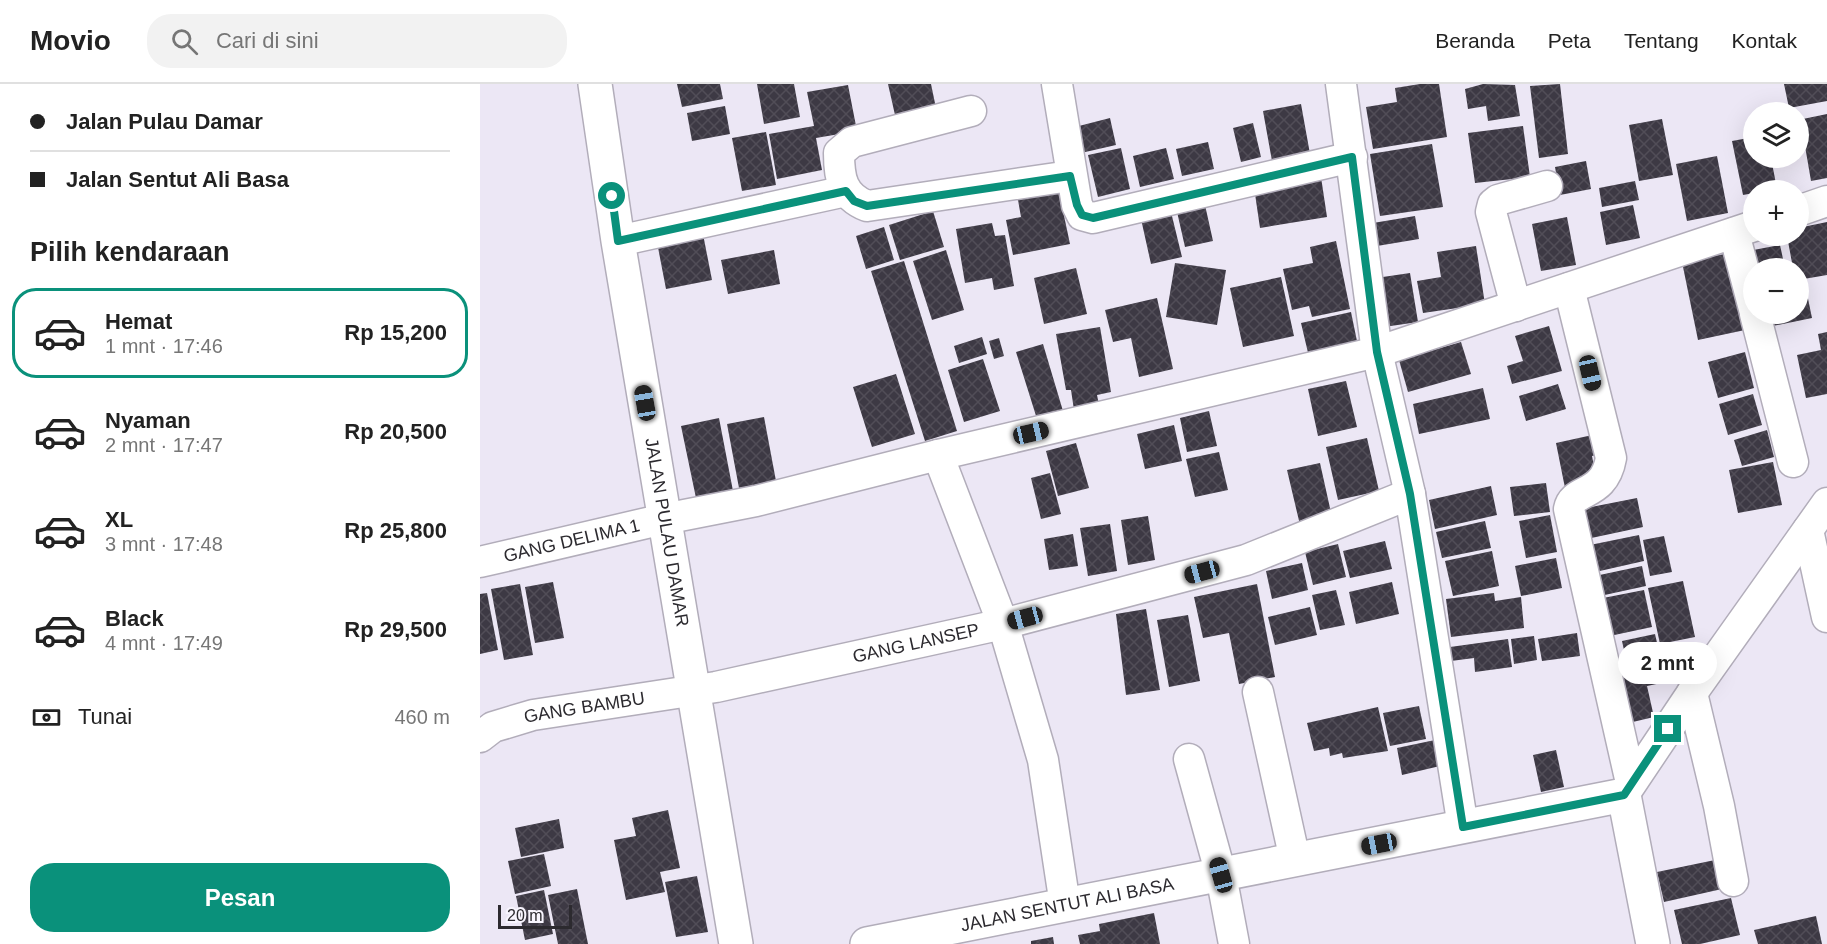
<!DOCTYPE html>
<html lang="id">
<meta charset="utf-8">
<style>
body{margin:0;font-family:Helvetica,sans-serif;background:#f2f2f2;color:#222;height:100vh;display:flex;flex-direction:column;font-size:22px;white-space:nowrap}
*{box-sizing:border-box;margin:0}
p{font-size:20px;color:#767676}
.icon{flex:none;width:33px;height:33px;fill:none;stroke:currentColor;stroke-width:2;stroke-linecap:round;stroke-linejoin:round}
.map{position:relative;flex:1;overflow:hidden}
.sheet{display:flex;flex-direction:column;background:#fff;width:480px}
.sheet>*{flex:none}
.guide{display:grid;align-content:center;height:132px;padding:0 30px;background:#fff}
.fabs{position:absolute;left:1263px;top:18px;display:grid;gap:12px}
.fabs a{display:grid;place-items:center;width:66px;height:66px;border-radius:50%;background:#fff;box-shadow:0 6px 24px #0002;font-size:30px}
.scale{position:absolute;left:18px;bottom:15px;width:74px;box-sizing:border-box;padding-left:6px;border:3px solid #2c2a2f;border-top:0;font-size:16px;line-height:21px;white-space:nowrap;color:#2c2a2f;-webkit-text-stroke:4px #f8f5fe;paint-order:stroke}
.end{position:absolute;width:27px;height:27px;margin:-14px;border:8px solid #0a917b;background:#fff;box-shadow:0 0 0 3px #fff}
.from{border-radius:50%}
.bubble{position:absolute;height:42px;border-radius:21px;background:#fff;box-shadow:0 6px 24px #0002;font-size:20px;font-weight:800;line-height:42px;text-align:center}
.car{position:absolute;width:18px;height:36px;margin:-18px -9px;border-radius:8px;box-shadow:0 0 4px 2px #0007;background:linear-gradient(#222 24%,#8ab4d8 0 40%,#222 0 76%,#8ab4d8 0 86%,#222 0)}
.guide b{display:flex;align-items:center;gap:21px;height:57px;font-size:22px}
.guide b+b{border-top:2px solid #e0e0e0}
.guide i{width:15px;height:15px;background:#222}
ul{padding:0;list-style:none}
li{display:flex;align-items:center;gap:18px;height:90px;margin:0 12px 9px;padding:0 18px;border:3px solid transparent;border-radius:24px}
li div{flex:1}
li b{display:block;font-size:22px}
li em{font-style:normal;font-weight:800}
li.active{border-color:#0a917b}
li>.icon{width:54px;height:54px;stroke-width:1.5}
h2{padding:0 30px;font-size:27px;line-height:72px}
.pay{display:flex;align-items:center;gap:15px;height:66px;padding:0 30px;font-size:22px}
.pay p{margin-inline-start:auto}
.action{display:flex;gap:12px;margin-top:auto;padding:12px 30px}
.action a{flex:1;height:69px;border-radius:24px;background:#0a917b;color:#fff;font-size:24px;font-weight:800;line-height:69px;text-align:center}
header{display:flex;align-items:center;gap:36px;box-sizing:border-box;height:84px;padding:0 30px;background:#fff;border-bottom:2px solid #e0e0e0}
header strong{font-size:28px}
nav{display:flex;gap:33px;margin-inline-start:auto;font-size:21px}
.search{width:420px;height:54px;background:#f2f2f2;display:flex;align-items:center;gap:15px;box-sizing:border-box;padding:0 21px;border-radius:24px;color:#767676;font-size:22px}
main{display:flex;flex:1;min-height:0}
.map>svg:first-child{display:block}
</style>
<header>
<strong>Movio</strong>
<div class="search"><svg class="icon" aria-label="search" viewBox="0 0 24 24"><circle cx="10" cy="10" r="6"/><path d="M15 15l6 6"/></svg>Cari di sini</div>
<nav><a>Beranda</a><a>Peta</a><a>Tentang</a><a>Kontak</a></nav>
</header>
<main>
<section class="sheet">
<div class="guide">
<b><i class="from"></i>Jalan Pulau Damar</b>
<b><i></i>Jalan Sentut Ali Basa</b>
</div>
<h2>Pilih kendaraan</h2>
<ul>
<li class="active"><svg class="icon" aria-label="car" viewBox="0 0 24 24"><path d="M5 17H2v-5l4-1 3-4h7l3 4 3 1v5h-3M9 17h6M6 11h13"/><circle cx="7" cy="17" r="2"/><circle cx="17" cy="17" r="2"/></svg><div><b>Hemat</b><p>1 mnt · 17:46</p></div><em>Rp 15,200</em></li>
<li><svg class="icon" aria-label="car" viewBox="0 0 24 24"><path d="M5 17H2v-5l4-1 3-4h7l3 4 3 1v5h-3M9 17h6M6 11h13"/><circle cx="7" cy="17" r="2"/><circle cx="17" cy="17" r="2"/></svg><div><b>Nyaman</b><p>2 mnt · 17:47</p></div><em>Rp 20,500</em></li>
<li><svg class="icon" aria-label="car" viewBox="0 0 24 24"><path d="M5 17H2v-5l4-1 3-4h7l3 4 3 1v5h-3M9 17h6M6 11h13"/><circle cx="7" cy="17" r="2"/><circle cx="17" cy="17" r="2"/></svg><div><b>XL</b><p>3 mnt · 17:48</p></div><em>Rp 25,800</em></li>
<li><svg class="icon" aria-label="car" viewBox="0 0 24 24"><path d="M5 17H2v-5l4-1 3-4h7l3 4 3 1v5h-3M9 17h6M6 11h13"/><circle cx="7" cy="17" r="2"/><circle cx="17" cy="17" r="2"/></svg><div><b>Black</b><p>4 mnt · 17:49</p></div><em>Rp 29,500</em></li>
</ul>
<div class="pay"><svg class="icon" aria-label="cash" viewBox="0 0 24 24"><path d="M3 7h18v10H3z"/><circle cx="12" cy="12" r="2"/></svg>Tunai<p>460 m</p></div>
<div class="action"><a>Pesan</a></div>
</section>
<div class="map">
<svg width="1347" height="860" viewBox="0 0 1347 860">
<defs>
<pattern id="building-cross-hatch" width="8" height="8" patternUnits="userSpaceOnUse" patternTransform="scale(1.5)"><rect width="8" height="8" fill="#3d3944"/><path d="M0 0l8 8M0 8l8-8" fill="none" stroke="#514d57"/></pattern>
</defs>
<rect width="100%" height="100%" fill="#ece7f5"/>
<path fill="url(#building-cross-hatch)" d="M 197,0 L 240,0 L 243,15 L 202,23 Z
M 277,0 L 314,0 L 320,33 L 284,40 Z
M 408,0 L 451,0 L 456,24 L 415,31 Z
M 940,0 L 959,0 L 967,53 L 893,65 L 886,23 L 917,18 L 915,4 Z
M 1003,0 L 1035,1 L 1040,32 L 1008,37 L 1006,22 L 988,25 L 985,5 Z
M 1080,0 L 1088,70 L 1059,74 L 1050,2 Z
M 1304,0 L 1347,0 L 1347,17 L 1309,24 Z
M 368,1 L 377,47 L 336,54 L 342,86 L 297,95 L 289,50 L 334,42 L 327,8 Z
M 821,20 L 832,81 L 794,88 L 783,27 Z
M 245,22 L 250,50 L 212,57 L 207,29 Z
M 1347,30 L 1347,94 L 1331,97 L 1325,62 L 1318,64 L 1318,36 Z
M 630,34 L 636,61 L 601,69 L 595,43 Z
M 1182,35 L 1193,91 L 1159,97 L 1149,41 Z
M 773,39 L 781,73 L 761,78 L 753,44 Z
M 1043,42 L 1050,93 L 995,99 L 988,49 Z
M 286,48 L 296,101 L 262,107 L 252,54 Z
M 1274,53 L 1274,74 L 1291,74 L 1297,105 L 1274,106 L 1274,109 L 1263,111 L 1252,57 Z
M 728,58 L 734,85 L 702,92 L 696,65 Z
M 952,60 L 963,123 L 900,132 L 890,70 Z
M 641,64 L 650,105 L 618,113 L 608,71 Z
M 686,64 L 694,95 L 660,103 L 653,72 Z
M 1237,72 L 1248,129 L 1207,137 L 1196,80 Z
M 1106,77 L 1111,105 L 1080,111 L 1075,83 Z
M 841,93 L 847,133 L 780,144 L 774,103 Z
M 1155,97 L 1159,116 L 1122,123 L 1119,104 Z
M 579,108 L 590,160 L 533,171 L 526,136 L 541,133 L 538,116 Z
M 723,112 L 733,157 L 705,163 L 695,119 Z
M 1153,121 L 1160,154 L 1126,161 L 1120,128 Z
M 453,127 L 464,163 L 420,176 L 409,141 Z
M 691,128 L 702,173 L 671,180 L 661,135 Z
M 935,132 L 939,155 L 897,162 L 893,139 Z
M 1087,133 L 1096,181 L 1061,187 L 1052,140 Z
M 1347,138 L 1347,191 L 1318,196 L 1318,184 L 1313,184 L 1307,152 L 1318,152 L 1318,144 Z
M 512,139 L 515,152 L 525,151 L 534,202 L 514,206 L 512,194 L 485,199 L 476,145 Z
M 404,143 L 414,176 L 386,185 L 376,152 Z
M 222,145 L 232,196 L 186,205 L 176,153 Z
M 856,157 L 870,225 L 832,233 L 829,222 L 812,226 L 803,185 L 833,179 L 830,163 Z
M 1300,161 L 1305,184 L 1274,184 L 1268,167 Z
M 996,162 L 1005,220 L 943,229 L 937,197 L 961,193 L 957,168 Z
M 294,166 L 300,200 L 248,210 L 241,176 Z
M 466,166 L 484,226 L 452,236 L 433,177 Z
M 1250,169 L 1265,246 L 1218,256 L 1202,178 Z
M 424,177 L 477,347 L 445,357 L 391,187 Z
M 695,179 L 746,186 L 737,241 L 686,233 Z
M 596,184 L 607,230 L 564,240 L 554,194 Z
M 930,189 L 938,238 L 904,243 L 896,194 Z
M 801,193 L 814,252 L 763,263 L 750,204 Z
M 1326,205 L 1332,234 L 1288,243 L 1285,230 L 1318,230 L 1318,206 Z
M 677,214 L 693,285 L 659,293 L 651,254 L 633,258 L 625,226 Z
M 871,228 L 878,262 L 829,273 L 821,239 Z
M 1069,242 L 1082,287 L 1032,300 L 1027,282 L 1043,277 L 1035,252 Z
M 620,243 L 631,308 L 617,311 L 619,321 L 594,326 L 591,306 L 586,306 L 576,250 Z
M 1347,248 L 1347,310 L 1326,314 L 1317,271 L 1341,266 L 1338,250 Z
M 502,253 L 507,270 L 479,279 L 474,262 Z
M 519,254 L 524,272 L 514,275 L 509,257 Z
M 981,258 L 991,290 L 928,308 L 919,276 Z
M 563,260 L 583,327 L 557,335 L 536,268 Z
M 1265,268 L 1274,304 L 1238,314 L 1228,278 Z
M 503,275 L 520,327 L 484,338 L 468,286 Z
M 416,290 L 435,350 L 392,363 L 373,303 Z
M 866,297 L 877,343 L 838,352 L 828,305 Z
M 1078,300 L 1086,325 L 1046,337 L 1039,312 Z
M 1003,304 L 1010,335 L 939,350 L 933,320 Z
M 1273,310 L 1282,341 L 1248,351 L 1239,320 Z
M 729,327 L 737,362 L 707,368 L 700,334 Z
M 284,333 L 296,397 L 259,404 L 247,340 Z
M 239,334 L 253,407 L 216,414 L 201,342 Z
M 694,341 L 702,377 L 665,385 L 657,350 Z
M 1287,346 L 1294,373 L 1262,382 L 1254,356 Z
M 1117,350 L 1121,370 L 1112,372 L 1117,397 L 1085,404 L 1076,359 Z
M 887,354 L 899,407 L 858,416 L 846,363 Z
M 596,359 L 609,404 L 578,412 L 566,367 Z
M 739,368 L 748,406 L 715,413 L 706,375 Z
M 1293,378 L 1302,421 L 1258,429 L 1249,386 Z
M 840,379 L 852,433 L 820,441 L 807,386 Z
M 570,389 L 581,430 L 561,435 L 551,394 Z
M 1066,399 L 1070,428 L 1034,432 L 1030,403 Z
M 1011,402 L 1017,431 L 955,445 L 949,416 Z
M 1157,414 L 1163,443 L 1102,456 L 1096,426 Z
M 1070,431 L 1077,468 L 1046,474 L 1039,437 Z
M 668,432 L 675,476 L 648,481 L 641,436 Z
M 1005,437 L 1011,464 L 962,474 L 956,448 Z
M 630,440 L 637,487 L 608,492 L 600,444 Z
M 593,450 L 598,482 L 569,486 L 564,455 Z
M 1159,451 L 1164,477 L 1111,489 L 1105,462 Z
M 1184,452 L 1192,488 L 1170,492 L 1163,456 Z
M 905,457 L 912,485 L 870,494 L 863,467 Z
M 858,460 L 866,493 L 833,501 L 825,468 Z
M 1012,467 L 1019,502 L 973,512 L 965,477 Z
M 1076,474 L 1082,504 L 1041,512 L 1035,482 Z
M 822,479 L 828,506 L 792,515 L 786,487 Z
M 1162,482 L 1166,502 L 1120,512 L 1115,492 Z
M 1203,497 L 1215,553 L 1180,560 L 1168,504 Z
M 73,498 L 84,554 L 55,559 L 45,503 Z
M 912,498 L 919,530 L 876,540 L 869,508 Z
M 40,500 L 53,571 L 24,576 L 11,505 Z
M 777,500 L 795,593 L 759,600 L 749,549 L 723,554 L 714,513 Z
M 856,506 L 865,541 L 840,546 L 832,511 Z
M 1164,506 L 1172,543 L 1125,553 L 1118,515 Z
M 7,509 L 18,566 L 0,570 L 0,510 Z
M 1014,509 L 1015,517 L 1041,513 L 1044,544 L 971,553 L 966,515 Z
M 830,523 L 837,551 L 795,561 L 788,533 Z
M 666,525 L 680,606 L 646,611 L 636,530 Z
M 708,531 L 720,597 L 689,603 L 677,536 Z
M 1097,549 L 1100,572 L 1062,577 L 1058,555 Z
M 1175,550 L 1186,598 L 1167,602 L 1174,633 L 1140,641 L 1129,594 L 1149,589 L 1142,557 Z
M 1054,552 L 1057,576 L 1034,580 L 1031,555 Z
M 1028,555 L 1032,583 L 995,588 L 994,574 L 971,577 L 970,563 Z
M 939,622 L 946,655 L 910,662 L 903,629 Z
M 898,623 L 908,667 L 863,674 L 862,669 L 850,672 L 849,664 L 834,667 L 827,639 Z
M 955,656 L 960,682 L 922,691 L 917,664 Z
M 1076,666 L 1084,703 L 1061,708 L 1053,671 Z
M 188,726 L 200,784 L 180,788 L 185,808 L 146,816 L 134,756 L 156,752 L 152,734 Z
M 79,735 L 84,764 L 41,773 L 35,744 Z
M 64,770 L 71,802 L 35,810 L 28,777 Z
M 1235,776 L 1242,805 L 1184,818 L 1177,788 Z
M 217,792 L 228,848 L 196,853 L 185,798 Z
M 97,805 L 108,860 L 78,860 L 68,811 Z
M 64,806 L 73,850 L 45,856 L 36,812 Z
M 1251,814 L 1260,851 L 1220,860 L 1202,860 L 1194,826 Z
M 674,829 L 680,860 L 600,860 L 598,851 L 620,847 L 619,840 Z
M 1336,832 L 1342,860 L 1278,860 L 1274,846 Z
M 573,853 L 574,860 L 551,860 L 551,857 Z"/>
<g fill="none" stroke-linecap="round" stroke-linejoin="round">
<defs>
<g id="street">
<path d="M 577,0 L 597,121 L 602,131 L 613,134 L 872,73"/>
<path d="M 861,0 L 897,268 L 930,410 L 983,743"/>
<path d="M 491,27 L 372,58 L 359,69 C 359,94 362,112 387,122 L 590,92"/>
<path d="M 1318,127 L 1347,117"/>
<path d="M 1254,149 L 1274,225"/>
<path d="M 138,157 L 366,107"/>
<path d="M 1089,204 L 1131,374 C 1124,414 1093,403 1089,425 L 1151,699"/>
<path d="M 1036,222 L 1011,128 L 1013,120 L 1018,116 L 1067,102"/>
<path d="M 1275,230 L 1313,378"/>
<path d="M 458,371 L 523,540 L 563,676 L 585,821"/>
<path d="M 1328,446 L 1347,533"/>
<path id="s1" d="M 0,478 L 184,435 L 276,417 L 458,371 L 897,268 L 1274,142"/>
<path d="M 778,608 L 815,776"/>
<path d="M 1212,609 L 1239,722 L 1253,797"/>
<path id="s2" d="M 0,653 L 13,643 L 53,631 L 236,603 L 523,540 L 766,476 L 930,410"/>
<path d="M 709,675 L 741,791 L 754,860"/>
<path d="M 1145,709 L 1212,609 L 1347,419"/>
</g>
<g id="secondary">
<path id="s3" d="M 115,0 L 138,157 L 256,860"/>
<path id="s4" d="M 387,860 L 1144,711 L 1173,860"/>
</g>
</defs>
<use href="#street" stroke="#b2adba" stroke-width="33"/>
<use href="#secondary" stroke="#b2adba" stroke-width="36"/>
<use href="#street" stroke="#fff" stroke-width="30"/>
<use href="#secondary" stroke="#fff" stroke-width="33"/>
</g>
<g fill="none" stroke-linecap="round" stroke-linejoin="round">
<path stroke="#0a917b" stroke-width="8" d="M 132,112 L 138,157 L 366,107 L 374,117 L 387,122 L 590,92 L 597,121 L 602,131 L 613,134 L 872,73 L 897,268 L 930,410 L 983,743 L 1144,711 L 1188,645"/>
</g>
<g text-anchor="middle" stroke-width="6" stroke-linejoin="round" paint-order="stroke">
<g font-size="18" fill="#2c2a2f" stroke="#f8f5fe">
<text dy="6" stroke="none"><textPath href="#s3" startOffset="454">JALAN PULAU DAMAR</textPath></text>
<text dy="6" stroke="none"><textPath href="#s1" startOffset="94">GANG DELIMA 1</textPath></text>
<text dy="6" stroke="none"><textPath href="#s2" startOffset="448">GANG LANSEP</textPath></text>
<text dy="6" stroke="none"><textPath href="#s2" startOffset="110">GANG BAMBU</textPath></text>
<text dy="6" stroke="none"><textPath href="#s4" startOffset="204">JALAN SENTUT ALI BASA</textPath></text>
</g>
</g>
</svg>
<div class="fabs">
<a><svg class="icon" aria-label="layers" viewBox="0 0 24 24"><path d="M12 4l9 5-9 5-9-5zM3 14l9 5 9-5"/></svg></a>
<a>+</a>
<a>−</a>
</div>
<div class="scale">20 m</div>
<i class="end from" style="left:132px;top:112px"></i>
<i class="end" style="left:1188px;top:645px"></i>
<div class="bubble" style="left:1138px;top:558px;width:99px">2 mnt</div>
<i class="car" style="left:1110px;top:289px;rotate:167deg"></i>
<i class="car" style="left:165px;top:319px;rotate:350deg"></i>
<i class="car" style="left:551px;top:349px;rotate:77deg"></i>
<i class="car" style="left:722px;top:488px;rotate:255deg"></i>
<i class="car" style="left:545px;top:534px;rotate:255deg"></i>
<i class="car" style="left:899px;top:760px;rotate:259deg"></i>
<i class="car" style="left:741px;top:791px;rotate:344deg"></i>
</div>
</main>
